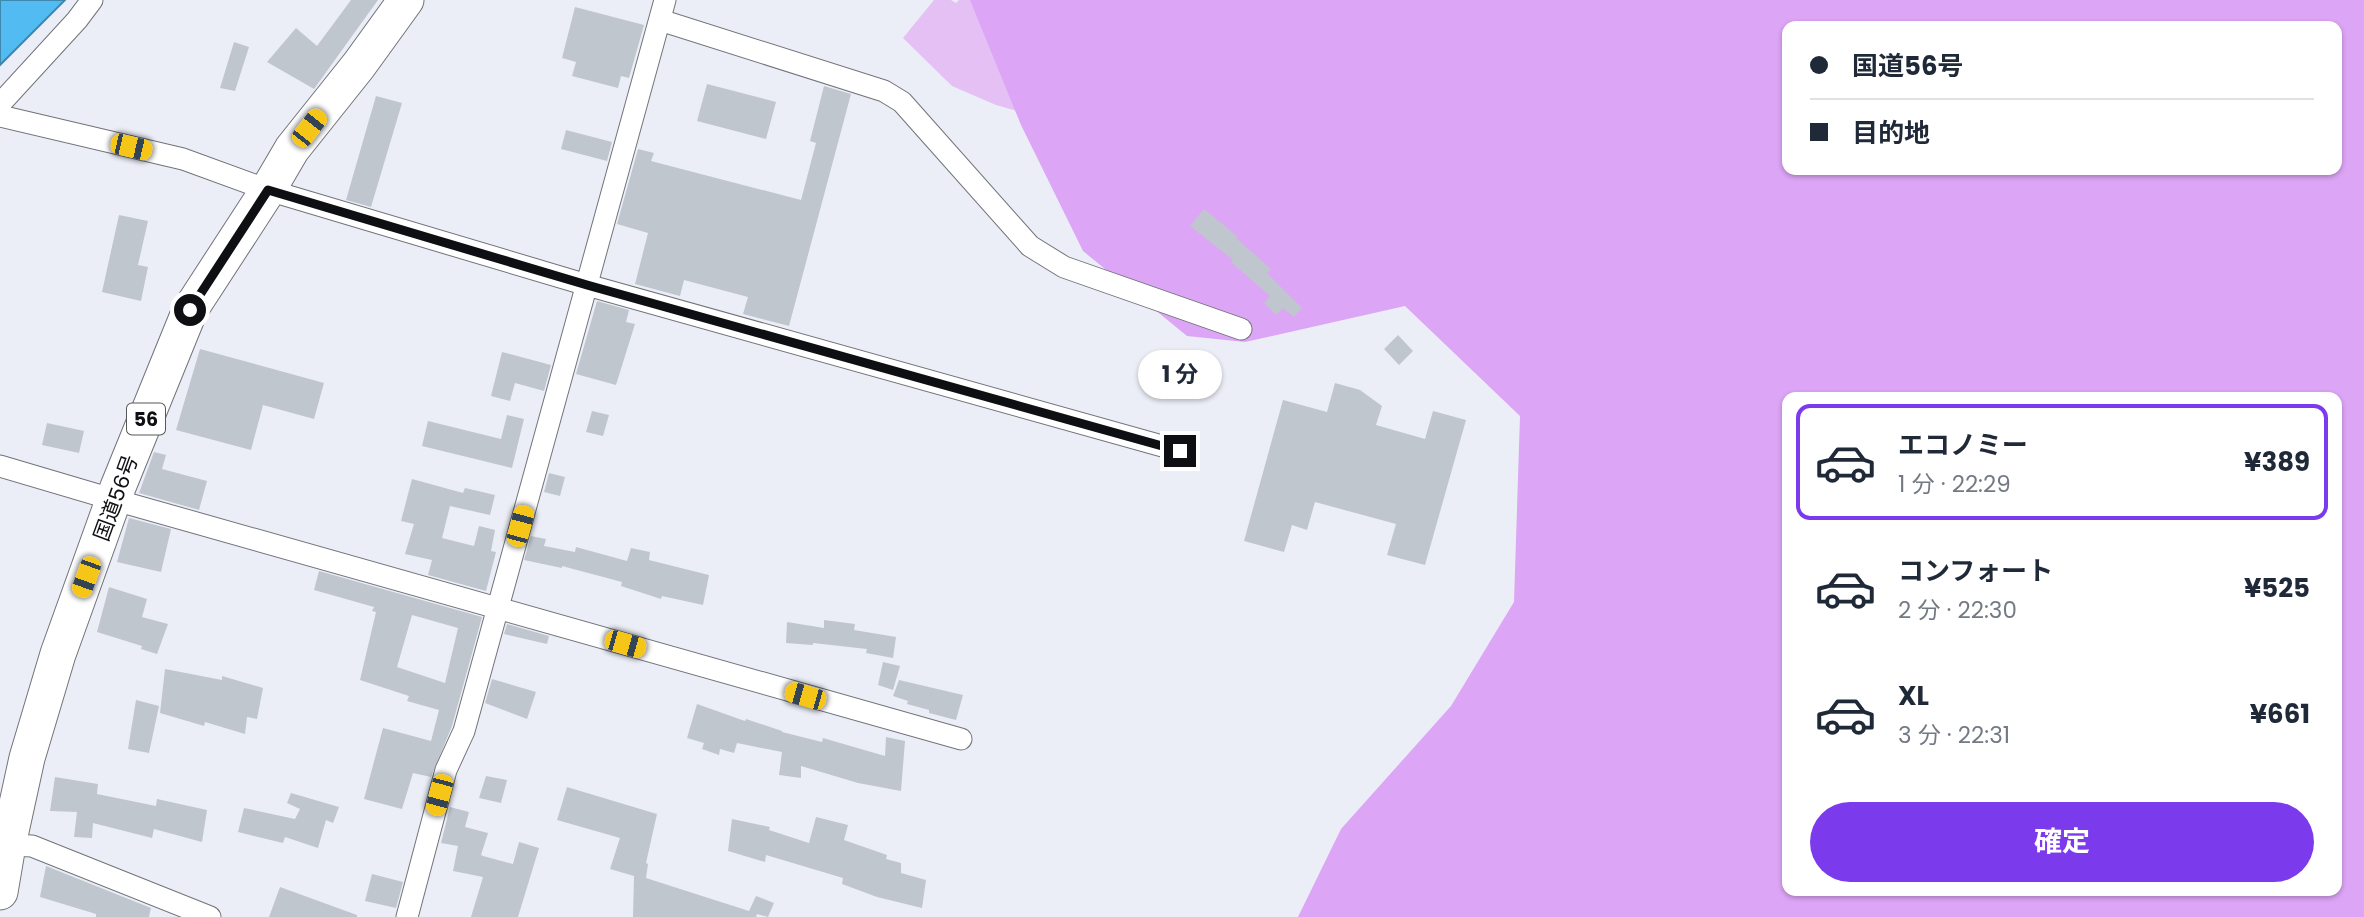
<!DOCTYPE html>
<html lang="ja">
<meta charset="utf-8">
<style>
body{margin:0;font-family:Poppins,"Noto Sans JP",sans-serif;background:#f2f2f3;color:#1f2937;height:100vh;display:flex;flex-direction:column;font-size:26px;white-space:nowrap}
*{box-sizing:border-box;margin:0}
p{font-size:23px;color:#747a83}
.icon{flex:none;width:38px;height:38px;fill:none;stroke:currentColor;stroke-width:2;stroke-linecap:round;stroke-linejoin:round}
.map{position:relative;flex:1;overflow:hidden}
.drawer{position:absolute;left:1782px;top:392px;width:560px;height:504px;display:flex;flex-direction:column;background:#fff;border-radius:14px;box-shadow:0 2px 5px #0004}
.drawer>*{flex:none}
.hud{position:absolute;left:1782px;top:21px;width:560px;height:154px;border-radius:14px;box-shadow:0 2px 5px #0004;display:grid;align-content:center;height:154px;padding:0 28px;background:#fff}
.end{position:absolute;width:32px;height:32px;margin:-16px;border:9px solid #0e0f12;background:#fff;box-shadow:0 0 0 4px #fff}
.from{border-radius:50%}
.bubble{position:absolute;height:49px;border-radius:24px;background:#fff;box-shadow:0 2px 5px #0004;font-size:23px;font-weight:700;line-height:49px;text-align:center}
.car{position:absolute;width:21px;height:42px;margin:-21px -10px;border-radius:9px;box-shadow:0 0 5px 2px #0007;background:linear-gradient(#f5c518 24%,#345 0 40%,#f5c518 0 76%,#345 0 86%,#f5c518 0)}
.hud b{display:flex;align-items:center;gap:24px;height:66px;font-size:26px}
.hud b+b{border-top:2px solid #e0e1e3}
.hud i{width:18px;height:18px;background:#1f2937}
ul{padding:12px 0 0;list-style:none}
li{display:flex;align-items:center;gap:21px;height:116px;margin:0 14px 10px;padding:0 14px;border:4px solid transparent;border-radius:14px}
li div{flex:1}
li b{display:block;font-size:26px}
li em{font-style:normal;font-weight:700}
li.active{border-color:#7c3aed}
li>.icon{width:63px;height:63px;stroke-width:1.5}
.button{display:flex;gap:14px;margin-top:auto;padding:14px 28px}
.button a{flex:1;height:80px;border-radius:42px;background:#7c3aed;color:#fff;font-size:28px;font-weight:700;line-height:80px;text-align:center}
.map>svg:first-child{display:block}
</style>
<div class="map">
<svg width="2364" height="917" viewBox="0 0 2364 917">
<rect width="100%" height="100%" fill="#eceef7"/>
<path fill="#e4c0f5" d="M 934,0 L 951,0 L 956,3 L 959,0 L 1091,0 L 1059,123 L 996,105 L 952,86 L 903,38 Z"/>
<path fill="#dca5f5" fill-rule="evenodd" d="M 970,0 L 2364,0 L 2364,917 L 1298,917 L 1341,829 L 1451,706 L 1514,602 L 1520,416 L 1405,306 L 1245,342 L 1187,336 L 1083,251 L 1021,125 ZM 1787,26 L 2336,26 L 2336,170 L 1787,170 ZM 1787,397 L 2336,397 L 2336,891 L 1787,891 Z"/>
<path fill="#52bcf2" stroke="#3e88af" stroke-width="2" d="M 0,0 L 65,0 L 0,65 Z"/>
<path fill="#c0c6ce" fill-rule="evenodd" d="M 351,0 L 378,0 L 314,89 L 267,62 L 296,28 L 317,46 Z
M 575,7 L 644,25 L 629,78 L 621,76 L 618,88 L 572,76 L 576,62 L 562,58 Z
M 234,42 L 249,47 L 235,91 L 220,88 Z
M 707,84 L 776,102 L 766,139 L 697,121 Z
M 824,86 L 851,94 L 789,326 L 743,314 L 748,297 L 684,280 L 680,296 L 635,284 L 648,233 L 617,224 L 638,149 L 654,153 L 651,161 L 801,200 L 816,143 L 810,141 Z
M 376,96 L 402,103 L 371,207 L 346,200 Z
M 566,130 L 612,142 L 607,161 L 561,149 Z
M 1204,209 L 1237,236 L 1236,238 L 1271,269 L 1267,273 L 1302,308 L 1294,317 L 1283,308 L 1276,315 L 1264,303 L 1270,296 L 1231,262 L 1233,260 L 1190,226 Z
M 119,215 L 148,221 L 138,265 L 148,267 L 141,301 L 102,292 Z
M 597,301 L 629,310 L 626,322 L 635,324 L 616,385 L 576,374 Z
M 1398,335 L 1413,351 L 1399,365 L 1384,349 Z
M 200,349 L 324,383 L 314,419 L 263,405 L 251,450 L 176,430 Z
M 502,352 L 551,365 L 544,391 L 515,383 L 510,401 L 491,396 Z
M 1335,383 L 1360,390 L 1382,406 L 1376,425 L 1425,439 L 1433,411 L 1466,420 L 1425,565 L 1387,555 L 1396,524 L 1315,502 L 1307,530 L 1292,525 L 1284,552 L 1244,541 L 1283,400 L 1327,412 Z
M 592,411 L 609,415 L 603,436 L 586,432 Z
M 507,415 L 524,419 L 512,468 L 422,446 L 428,421 L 501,439 Z
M 47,423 L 84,431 L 79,453 L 42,445 Z
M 154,452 L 166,455 L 162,469 L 207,481 L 199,510 L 139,493 Z
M 549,473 L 565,477 L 560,496 L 544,492 Z
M 412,479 L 463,493 L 465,488 L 495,495 L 490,515 L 450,506 L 442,538 L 474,546 L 479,526 L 495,530 L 491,551 L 496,552 L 486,591 L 428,575 L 432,560 L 405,554 L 414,524 L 401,521 Z
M 129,518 L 171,529 L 161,572 L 117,562 Z
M 531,536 L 546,539 L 544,546 L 575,552 L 576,547 L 627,561 L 631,548 L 650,552 L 649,560 L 709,575 L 703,605 L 662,596 L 661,599 L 621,586 L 622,582 L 562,566 L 562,568 L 524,560 Z
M 319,571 L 482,617 L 452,726 L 431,777 L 413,773 L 402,809 L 364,799 L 383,728 L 431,741 L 439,710 L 407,701 L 409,696 L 360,680 L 376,612 L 372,611 L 374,607 L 314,590 ZM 412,615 L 458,628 L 445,683 L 397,667 Z
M 109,587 L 147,599 L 142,617 L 168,624 L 157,654 L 141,649 L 142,646 L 97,632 Z
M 824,620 L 855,624 L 854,630 L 896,637 L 893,658 L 866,653 L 867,649 L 813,643 L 813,645 L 786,643 L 787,622 L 824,628 Z
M 507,624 L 549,636 L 547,644 L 504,634 Z
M 883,662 L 900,666 L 893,690 L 878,685 Z
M 165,669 L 222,680 L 222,676 L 263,688 L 257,719 L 247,717 L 245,734 L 205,722 L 204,726 L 160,713 Z
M 492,679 L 536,692 L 527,719 L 485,703 Z
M 899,680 L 963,695 L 956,720 L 929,713 L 929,710 L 907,704 L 908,701 L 893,696 Z
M 136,700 L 159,706 L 149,753 L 128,749 Z
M 697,704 L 745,721 L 746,719 L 782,731 L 782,732 L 822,742 L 823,738 L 885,756 L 886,737 L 905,741 L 901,791 L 858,783 L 801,766 L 801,778 L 779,775 L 782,752 L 737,743 L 734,753 L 720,749 L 719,755 L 702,749 L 704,743 L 687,738 Z
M 486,776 L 507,780 L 501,803 L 479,798 Z
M 55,777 L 98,784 L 97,794 L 156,806 L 157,799 L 207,810 L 202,842 L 154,829 L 152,838 L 93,823 L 92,838 L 74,837 L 77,812 L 50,811 Z
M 567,787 L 657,814 L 646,863 L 648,864 L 646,878 L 749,911 L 756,896 L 774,903 L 768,917 L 757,914 L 756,917 L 633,917 L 634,876 L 610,869 L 620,838 L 557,820 Z
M 291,793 L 339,807 L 333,823 L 326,820 L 318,848 L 285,837 L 283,843 L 238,832 L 244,808 L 295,819 L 300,809 L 287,803 Z
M 450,807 L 469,812 L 465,827 L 488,833 L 481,855 L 483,856 L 513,864 L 519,842 L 539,848 L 518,917 L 471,917 L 483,877 L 453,871 L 458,846 L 441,843 Z
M 816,817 L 848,825 L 844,840 L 887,855 L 886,859 L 901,863 L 901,873 L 926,880 L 922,908 L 877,897 L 842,884 L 843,878 L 766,855 L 765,862 L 728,851 L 732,819 L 770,827 L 769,830 L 809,843 Z
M 46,866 L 151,908 L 149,917 L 96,917 L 96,914 L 40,897 Z
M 372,874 L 403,882 L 396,908 L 365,901 Z
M 280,887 L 357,915 L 357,917 L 269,917 Z"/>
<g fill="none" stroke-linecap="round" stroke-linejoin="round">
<defs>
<path id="minor" d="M 660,20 L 884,91 L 902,102 L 1030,246 L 1064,267 L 1241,329
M 0,104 L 77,20 L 92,0
M 0,116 L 183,159 L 268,190 L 587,285 L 1180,451
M 0,466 L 115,500 L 961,739
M 8,845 L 32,846 L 210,917
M 407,917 L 446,770 L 464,731 L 665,0"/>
<path id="trunk" d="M 0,892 L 8,845 L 27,758 L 58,654 L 118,487 L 190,310 L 268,190 L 292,149 L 359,65 L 406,0"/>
</defs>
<use href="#minor" stroke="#71737a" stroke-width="23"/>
<use href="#trunk" stroke="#71737a" stroke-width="37"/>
<use href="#minor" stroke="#fff" stroke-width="21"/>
<use href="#trunk" stroke="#fff" stroke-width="35"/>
</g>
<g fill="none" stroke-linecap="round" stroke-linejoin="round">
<path stroke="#0e0f12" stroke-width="9" d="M 190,310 L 268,190 L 587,285 L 1180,451"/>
</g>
<g text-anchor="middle" stroke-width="5" stroke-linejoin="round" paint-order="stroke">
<rect fill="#fff" stroke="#565759" stroke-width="2" x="127" y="403.5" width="38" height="31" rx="5"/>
<g font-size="19" font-weight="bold" fill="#0e0f12">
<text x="146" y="426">56</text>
</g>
<g font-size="21" fill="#0e0f12" stroke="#fff">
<text transform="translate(116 498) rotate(-70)" y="7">国道56号</text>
</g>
</g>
</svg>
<i class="end from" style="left:190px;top:310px"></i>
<i class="end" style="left:1180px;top:451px"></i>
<div class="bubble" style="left:1138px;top:350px;width:84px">1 分</div>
<i class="car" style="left:309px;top:128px;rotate:38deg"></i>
<i class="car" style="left:131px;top:147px;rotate:103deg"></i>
<i class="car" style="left:520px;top:526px;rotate:15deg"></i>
<i class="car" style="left:86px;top:577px;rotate:200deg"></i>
<i class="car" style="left:625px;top:644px;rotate:106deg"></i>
<i class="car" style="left:805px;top:696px;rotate:286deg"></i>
<i class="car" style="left:439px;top:795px;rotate:195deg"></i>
<div class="hud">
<b><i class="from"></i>国道56号</b>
<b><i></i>目的地</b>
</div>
<section class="drawer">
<ul>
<li class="active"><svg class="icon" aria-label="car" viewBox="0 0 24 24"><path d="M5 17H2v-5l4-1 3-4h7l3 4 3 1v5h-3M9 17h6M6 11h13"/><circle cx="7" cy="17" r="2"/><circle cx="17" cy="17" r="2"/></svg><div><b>エコノミー</b><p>1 分 · 22:29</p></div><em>¥389</em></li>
<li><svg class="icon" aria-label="car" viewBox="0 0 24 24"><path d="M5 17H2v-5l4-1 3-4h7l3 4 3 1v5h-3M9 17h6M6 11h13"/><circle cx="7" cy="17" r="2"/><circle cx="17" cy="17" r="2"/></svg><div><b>コンフォート</b><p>2 分 · 22:30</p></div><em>¥525</em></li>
<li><svg class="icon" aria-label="car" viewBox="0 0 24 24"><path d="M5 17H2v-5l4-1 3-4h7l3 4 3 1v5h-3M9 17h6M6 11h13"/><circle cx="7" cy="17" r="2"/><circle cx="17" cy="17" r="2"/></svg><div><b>XL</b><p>3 分 · 22:31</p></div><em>¥661</em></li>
</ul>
<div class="button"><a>確定</a></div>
</section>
</div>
